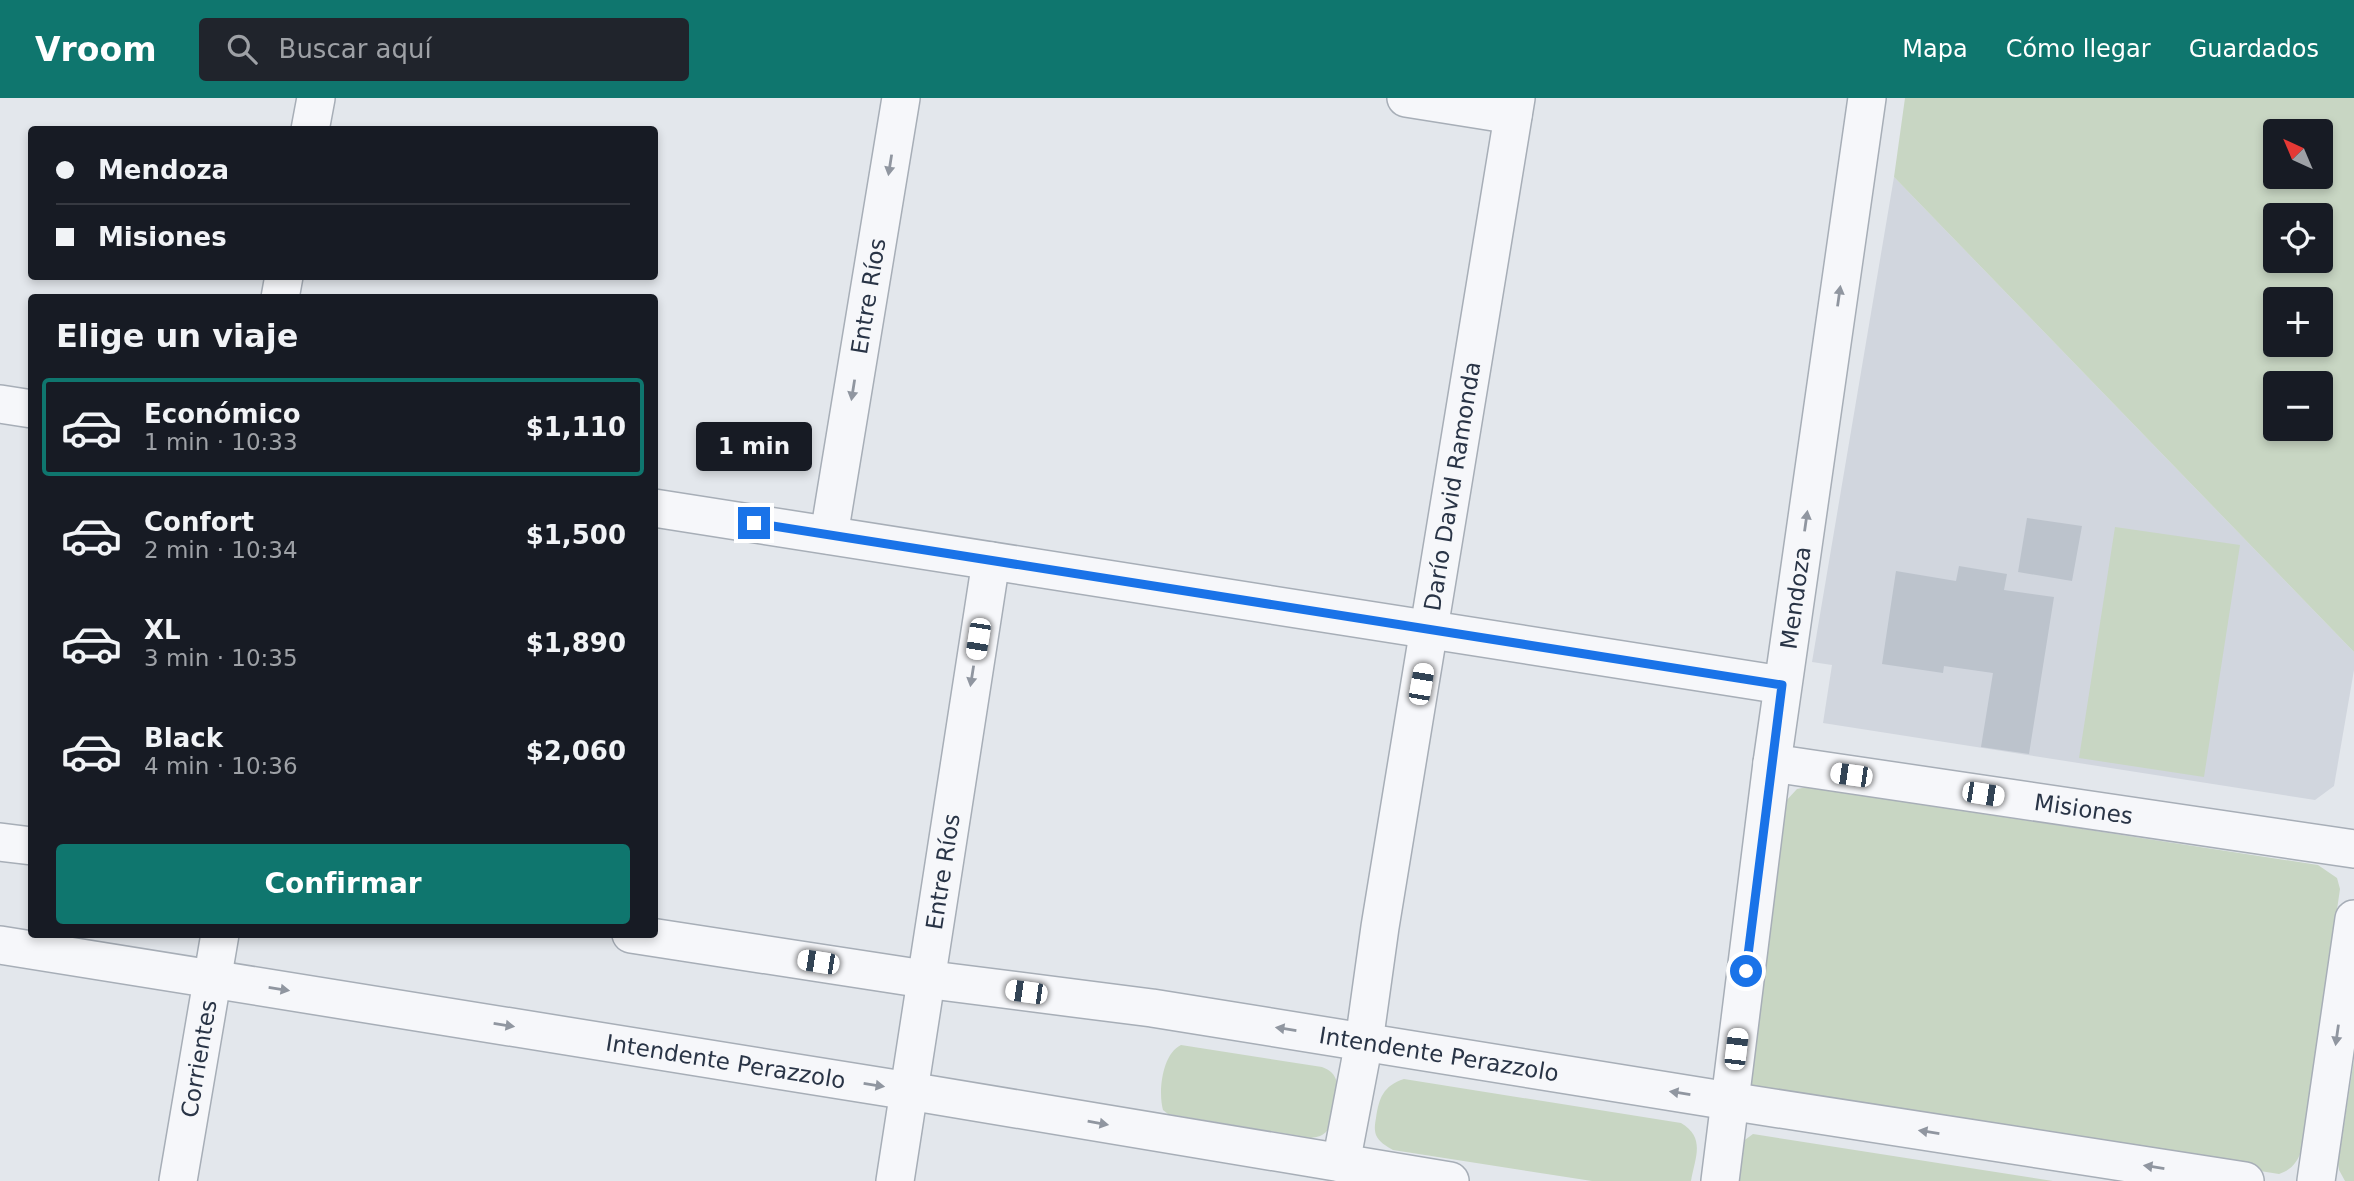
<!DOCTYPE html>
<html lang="es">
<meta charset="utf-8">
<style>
body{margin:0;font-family:"DejaVu Sans",sans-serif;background:#20242c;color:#f1f3f6;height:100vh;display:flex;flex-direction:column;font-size:26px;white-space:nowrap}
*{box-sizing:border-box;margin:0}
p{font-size:23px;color:#9ea1a6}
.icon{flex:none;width:38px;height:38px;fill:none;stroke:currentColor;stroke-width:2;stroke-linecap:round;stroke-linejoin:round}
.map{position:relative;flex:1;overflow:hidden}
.details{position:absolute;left:28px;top:196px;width:630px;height:644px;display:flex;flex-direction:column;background:#171b24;border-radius:7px;box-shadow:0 4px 10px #0003}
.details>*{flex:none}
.top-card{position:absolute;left:28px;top:28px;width:630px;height:154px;border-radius:7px;box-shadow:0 4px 10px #0003;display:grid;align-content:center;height:154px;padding:0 28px;background:#171b24}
.needle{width:46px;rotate:316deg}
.controls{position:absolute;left:2263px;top:21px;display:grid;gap:14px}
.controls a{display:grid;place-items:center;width:70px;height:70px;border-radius:7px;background:#171b24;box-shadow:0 4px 10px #0003;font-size:35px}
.end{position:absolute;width:32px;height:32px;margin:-16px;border:9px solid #1a73e8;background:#fff;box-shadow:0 0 0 4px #fff}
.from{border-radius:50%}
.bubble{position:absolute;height:49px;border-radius:7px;background:#171b24;box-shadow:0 4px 10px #0003;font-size:23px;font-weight:700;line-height:49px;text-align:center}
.car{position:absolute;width:21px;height:42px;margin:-21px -10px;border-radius:9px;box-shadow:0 0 5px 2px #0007;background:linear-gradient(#fff 24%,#345 0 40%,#fff 0 76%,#345 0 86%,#fff 0)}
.top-card b{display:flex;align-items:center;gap:24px;height:66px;font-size:26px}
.top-card b+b{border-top:2px solid #363941}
.top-card i{width:18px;height:18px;background:#f1f3f6}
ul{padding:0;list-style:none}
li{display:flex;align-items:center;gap:21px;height:98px;margin:0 14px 10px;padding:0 14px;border:4px solid transparent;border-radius:7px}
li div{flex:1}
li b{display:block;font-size:26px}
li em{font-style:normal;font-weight:700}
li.selected{border-color:#0f766e}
li>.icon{width:63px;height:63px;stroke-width:1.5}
h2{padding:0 28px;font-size:32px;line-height:84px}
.button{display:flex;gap:14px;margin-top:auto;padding:14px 28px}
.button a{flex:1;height:80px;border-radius:7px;background:#0f766e;color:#fff;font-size:28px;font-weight:700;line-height:80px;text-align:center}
header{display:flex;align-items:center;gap:42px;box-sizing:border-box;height:98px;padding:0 35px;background:#0f766e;color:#fff}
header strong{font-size:33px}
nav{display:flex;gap:38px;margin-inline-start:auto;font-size:24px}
.search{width:490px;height:63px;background:#20242c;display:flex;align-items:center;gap:18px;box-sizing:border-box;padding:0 24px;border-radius:7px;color:#9ea1a6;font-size:26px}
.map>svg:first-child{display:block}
</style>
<header>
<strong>Vroom</strong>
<div class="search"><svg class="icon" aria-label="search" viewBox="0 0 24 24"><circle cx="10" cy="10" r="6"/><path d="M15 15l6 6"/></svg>Buscar aquí</div>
<nav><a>Mapa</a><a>Cómo llegar</a><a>Guardados</a></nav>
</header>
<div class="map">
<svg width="2354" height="1083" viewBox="0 0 2354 1083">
<rect width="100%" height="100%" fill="#e3e7ec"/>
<path fill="#d1d6de" d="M 1894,79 L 2354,554 L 2354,572 L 2334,688 L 2315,702 L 1823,625 L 1832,567 L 1812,564 Z"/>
<path fill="#c8d6c3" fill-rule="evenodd" d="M 1905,0 L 2354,0 L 2354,554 L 1894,79 ZM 2275,33 L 2320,33 L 2320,79 L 2275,79 ZM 2275,117 L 2320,117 L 2320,163 L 2275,163 ZM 2275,201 L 2320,201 L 2320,247 L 2275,247 ZM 2275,285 L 2320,285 L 2320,331 L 2275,331 Z
M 2115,429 L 2240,447 L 2204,679 L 2079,660 Z
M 1807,689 L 2318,767 L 2337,780 L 2340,791 L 2302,1051 C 2298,1063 2292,1072 2279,1076 L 1758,994 L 1751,988 L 1748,980 L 1785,704 L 1797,691 Z
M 1181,947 L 1322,969 C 1330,972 1335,976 1337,985 C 1339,994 1333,1027 1326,1034 C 1322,1038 1317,1039 1311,1040 L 1168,1016 L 1163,1012 C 1158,994 1162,956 1181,947 Z
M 2354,962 L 2354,1083 L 2345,1083 L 2339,1072 L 2338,1065 Z
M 1404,981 L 1681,1025 C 1706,1040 1695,1059 1691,1083 L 1592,1083 L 1393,1052 C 1386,1048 1379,1044 1376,1037 C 1374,1031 1375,1026 1376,1020 C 1379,1000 1383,988 1404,981 Z
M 1753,1036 L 2053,1083 L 1734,1083 L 1742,1044 Z"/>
<path fill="#bcc3cc" d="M 2027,420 L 2082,428 L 2072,483 L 2018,474 Z
M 1959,468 L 2007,476 L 2004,492 L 2054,499 L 2029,656 L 1981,649 L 1993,575 L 1944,568 L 1943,575 L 1882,566 L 1896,473 L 1956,483 Z"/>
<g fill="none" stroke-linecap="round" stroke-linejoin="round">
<defs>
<g id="street">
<path d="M 1406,0 L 1513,17"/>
<path d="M 310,32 L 316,0"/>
<path d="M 280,200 L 284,178"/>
<path d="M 0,306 L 32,311"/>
<path d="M 654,410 L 1782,587"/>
<path id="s1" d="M 829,437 L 901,0"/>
<path id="s2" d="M 1772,665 L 2354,751"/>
<path d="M 0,744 L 32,748"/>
<path id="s3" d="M 631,836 L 924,881 L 1152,910 L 1729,1003 L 2245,1083"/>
<path id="s4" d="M 0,847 L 909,993 L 1450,1083"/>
<path id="s5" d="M 1341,1065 L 1364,944 L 1380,829 L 1516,0"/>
<path id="s6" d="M 178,1083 L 220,836"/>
<path id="s7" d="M 895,1083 L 991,463"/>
<path id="s8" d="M 1720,1083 L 1772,665 L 1867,0"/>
<path d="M 2316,1083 L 2354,821"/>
</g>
</defs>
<use href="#street" stroke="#a7aeb7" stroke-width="40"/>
<use href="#street" stroke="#f6f7fa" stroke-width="37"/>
</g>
<defs><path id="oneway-solid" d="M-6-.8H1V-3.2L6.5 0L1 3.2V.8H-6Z" transform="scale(1.75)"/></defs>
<g fill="#9096a0">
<use href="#oneway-solid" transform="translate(890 67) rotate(99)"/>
<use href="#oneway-solid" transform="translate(1839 198) rotate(-82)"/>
<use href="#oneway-solid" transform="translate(853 292) rotate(99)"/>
<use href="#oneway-solid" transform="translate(1806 423) rotate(-82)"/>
<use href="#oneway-solid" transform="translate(972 578) rotate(99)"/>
<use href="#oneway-solid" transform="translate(279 891) rotate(9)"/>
<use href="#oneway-solid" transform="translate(504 927) rotate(9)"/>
<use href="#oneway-solid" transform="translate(1286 931) rotate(-171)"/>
<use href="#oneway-solid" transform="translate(2337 937) rotate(98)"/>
<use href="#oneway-solid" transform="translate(874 987) rotate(9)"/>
<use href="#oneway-solid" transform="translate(1680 995) rotate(-171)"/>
<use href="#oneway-solid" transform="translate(1098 1025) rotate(10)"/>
<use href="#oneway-solid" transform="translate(1929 1034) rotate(-171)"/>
<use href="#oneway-solid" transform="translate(2154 1069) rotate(-171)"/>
</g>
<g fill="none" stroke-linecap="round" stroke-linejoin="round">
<path stroke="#1a73e8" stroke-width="9" d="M 754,425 L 1782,587 L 1746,873"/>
</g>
<g text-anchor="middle" stroke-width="5" stroke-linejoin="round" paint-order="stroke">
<g font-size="23" fill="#293446" stroke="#f3f5f9">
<text dy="8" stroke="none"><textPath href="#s1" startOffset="242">Entre Ríos</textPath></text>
<text dy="8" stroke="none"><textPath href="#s5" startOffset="686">Darío David Ramonda</textPath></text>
<text dy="8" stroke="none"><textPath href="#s8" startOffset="588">Mendoza</textPath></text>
<text dy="8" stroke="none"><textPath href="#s2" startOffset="315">Misiones</textPath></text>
<text dy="8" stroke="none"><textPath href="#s7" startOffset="313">Entre Ríos</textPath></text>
<text dy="8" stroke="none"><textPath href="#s3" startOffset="817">Intendente Perazzolo</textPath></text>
<text dy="8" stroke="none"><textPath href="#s6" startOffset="124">Corrientes</textPath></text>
<text dy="8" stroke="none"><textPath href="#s4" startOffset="735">Intendente Perazzolo</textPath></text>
</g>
</g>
</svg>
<div class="controls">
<a><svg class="needle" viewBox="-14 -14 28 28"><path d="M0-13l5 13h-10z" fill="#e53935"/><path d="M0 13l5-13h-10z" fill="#9ea1a6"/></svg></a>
<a><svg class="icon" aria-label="locate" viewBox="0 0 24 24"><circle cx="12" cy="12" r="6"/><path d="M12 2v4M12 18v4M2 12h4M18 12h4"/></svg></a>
<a>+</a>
<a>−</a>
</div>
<i class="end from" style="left:1746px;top:873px"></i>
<i class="end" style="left:754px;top:425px"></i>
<div class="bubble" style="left:696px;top:324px;width:116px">1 min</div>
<i class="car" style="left:978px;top:541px;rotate:189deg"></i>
<i class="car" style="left:1421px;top:586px;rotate:10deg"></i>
<i class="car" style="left:1851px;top:677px;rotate:278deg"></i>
<i class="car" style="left:1983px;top:696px;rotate:99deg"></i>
<i class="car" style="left:818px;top:864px;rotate:279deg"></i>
<i class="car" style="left:1026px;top:894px;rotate:278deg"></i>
<i class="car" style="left:1736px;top:951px;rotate:7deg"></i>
<div class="top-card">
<b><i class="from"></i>Mendoza</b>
<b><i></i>Misiones</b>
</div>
<section class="details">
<h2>Elige un viaje</h2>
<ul>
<li class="selected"><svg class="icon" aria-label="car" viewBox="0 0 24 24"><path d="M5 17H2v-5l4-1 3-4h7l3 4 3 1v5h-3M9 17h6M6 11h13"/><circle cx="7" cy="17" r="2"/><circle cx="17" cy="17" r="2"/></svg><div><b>Económico</b><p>1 min · 10:33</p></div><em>$1,110</em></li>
<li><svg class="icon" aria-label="car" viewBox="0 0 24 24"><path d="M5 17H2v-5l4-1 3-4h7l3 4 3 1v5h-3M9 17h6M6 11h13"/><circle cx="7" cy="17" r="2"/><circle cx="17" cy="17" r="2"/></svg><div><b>Confort</b><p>2 min · 10:34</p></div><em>$1,500</em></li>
<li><svg class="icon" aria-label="car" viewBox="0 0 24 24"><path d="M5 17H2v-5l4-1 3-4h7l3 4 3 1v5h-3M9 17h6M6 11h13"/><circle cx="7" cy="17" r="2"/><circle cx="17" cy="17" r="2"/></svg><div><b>XL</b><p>3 min · 10:35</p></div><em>$1,890</em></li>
<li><svg class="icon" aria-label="car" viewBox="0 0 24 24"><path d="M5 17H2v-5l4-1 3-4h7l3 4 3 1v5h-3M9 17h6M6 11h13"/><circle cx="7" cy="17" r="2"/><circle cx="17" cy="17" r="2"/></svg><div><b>Black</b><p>4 min · 10:36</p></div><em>$2,060</em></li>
</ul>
<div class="button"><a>Confirmar</a></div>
</section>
</div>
